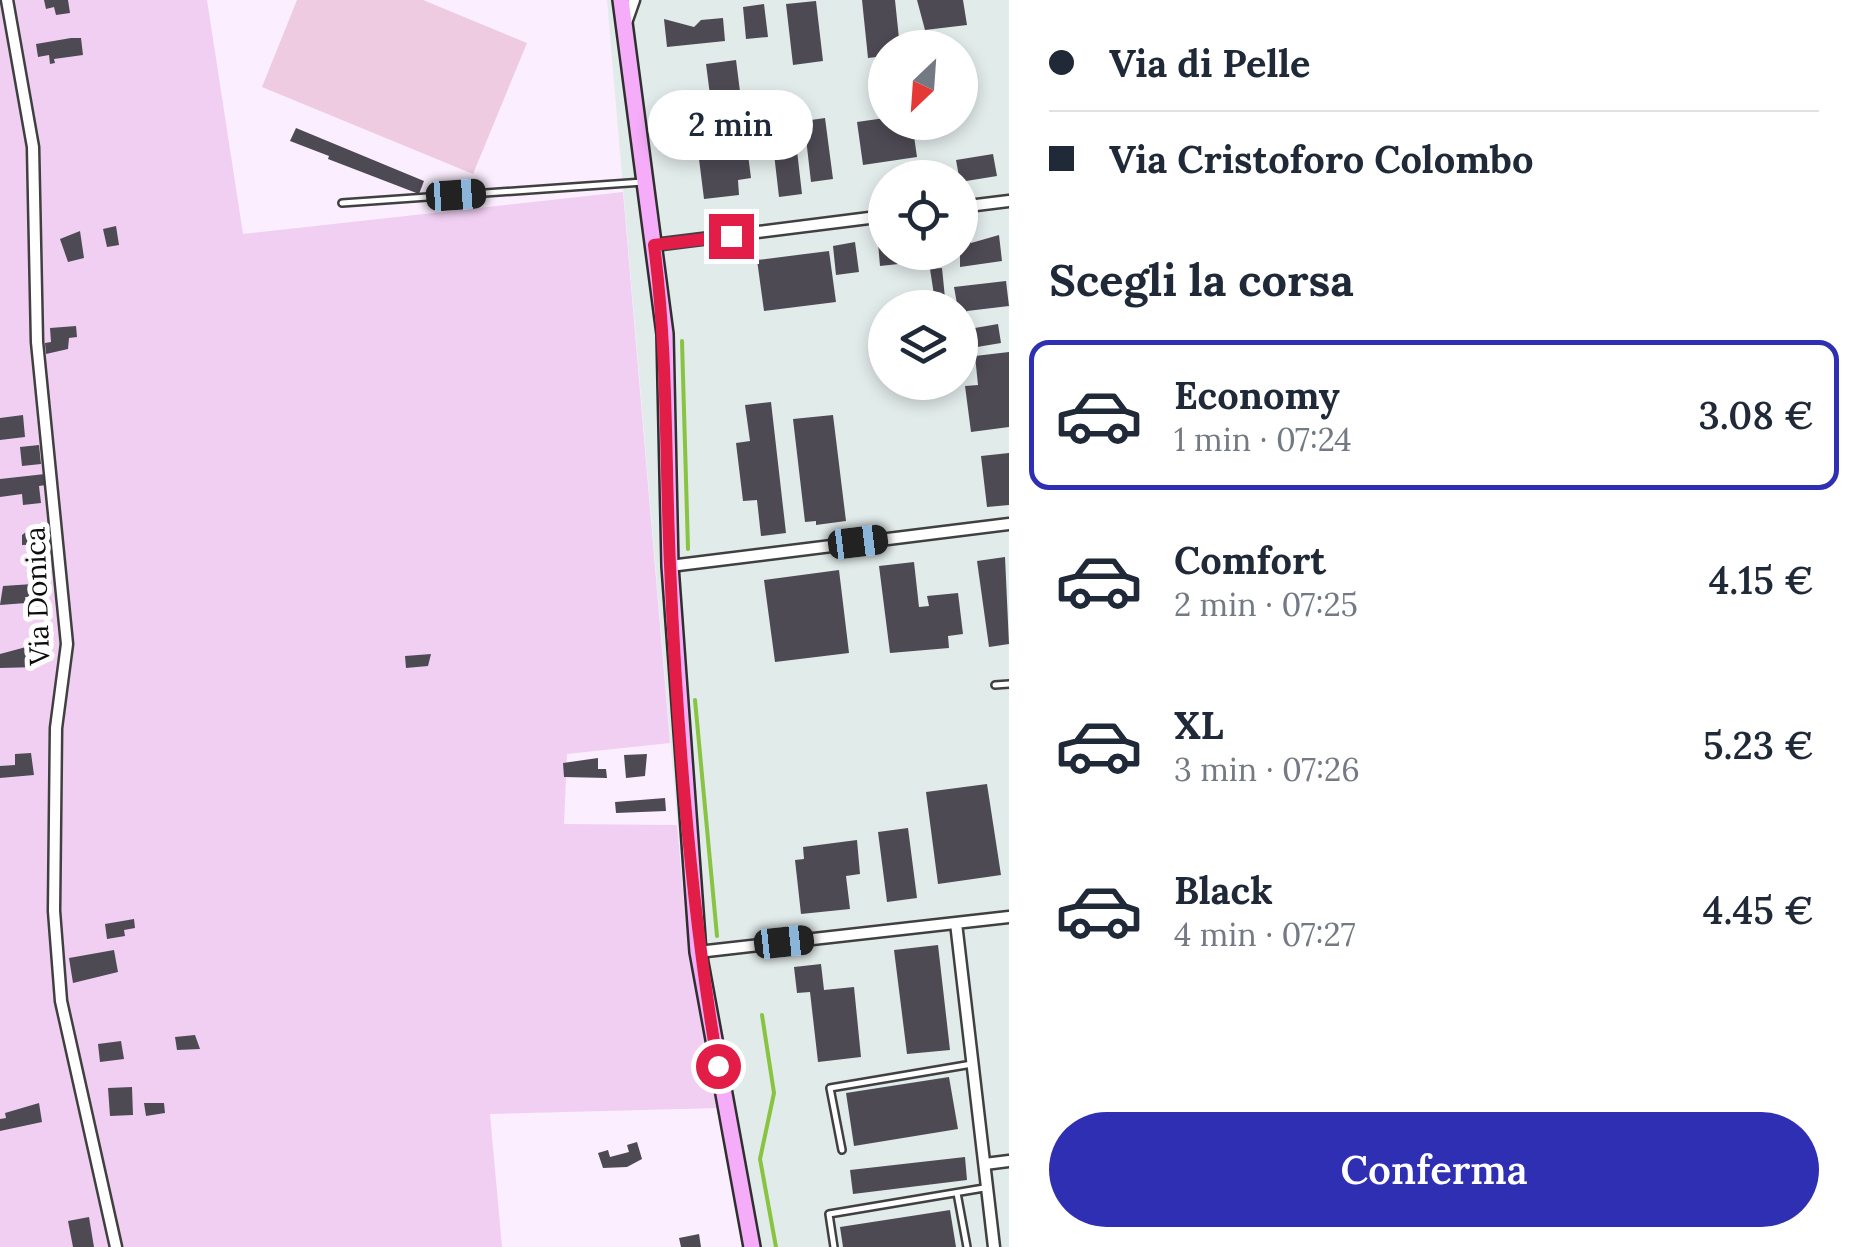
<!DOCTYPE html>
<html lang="it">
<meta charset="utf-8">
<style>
body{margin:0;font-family:Lora,serif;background:#f2f2f3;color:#1f2937;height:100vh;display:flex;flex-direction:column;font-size:38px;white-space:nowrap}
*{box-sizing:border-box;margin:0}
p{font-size:32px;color:#747a83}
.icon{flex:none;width:55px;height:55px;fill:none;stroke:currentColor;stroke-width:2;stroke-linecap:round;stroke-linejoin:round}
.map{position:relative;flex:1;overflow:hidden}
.side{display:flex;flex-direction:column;background:#fff;width:850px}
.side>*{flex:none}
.guide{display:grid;align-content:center;height:220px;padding:0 40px;background:#fff}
.needle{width:65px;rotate:205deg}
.buttons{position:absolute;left:868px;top:30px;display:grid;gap:20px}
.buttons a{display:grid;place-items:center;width:110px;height:110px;border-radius:50%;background:#fff;box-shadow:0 5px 15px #0003;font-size:50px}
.end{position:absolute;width:45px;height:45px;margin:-22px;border:12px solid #e11d48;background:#fff;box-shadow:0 0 0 5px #fff}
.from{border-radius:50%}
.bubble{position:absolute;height:70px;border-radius:35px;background:#fff;box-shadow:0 5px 15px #0003;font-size:32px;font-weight:600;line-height:70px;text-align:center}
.car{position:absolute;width:30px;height:60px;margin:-30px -15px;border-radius:12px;box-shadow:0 0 8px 2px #0007;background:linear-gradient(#222 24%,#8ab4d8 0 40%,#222 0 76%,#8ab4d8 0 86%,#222 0)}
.guide b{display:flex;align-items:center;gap:35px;height:95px;font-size:38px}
.guide b+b{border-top:2px solid #e0e1e3}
.guide i{width:25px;height:25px;background:#1f2937}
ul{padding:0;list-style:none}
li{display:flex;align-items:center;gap:30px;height:150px;margin:0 20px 15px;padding:0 20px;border:5px solid transparent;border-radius:20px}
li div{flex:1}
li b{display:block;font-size:38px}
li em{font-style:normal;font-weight:600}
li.current{border-color:#2f2fb3}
li>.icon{width:90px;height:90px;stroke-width:1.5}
h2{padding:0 40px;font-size:45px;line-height:120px}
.primary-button{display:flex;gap:20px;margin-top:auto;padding:20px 40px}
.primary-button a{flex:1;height:115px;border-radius:60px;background:#2f2fb3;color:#fff;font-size:40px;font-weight:600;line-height:115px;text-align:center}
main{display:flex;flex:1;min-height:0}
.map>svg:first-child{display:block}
</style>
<main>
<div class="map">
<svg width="1009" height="1247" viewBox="0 0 1009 1247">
<rect width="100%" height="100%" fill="#fbeefe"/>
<path fill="#e1ebea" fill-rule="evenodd" d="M 607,0 L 1009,0 L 1009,1247 L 746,1247 L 689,957 ZM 885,48 L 960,48 L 960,122 L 885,122 ZM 885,178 L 960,178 L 960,252 L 885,252 ZM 885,308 L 960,308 L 960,382 L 885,382 Z"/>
<path fill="#f1cff2" d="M 0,0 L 207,0 L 243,234 L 623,192 L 670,743 L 567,754 L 564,824 L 677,825 L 689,957 L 718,1108 L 490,1114 L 502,1247 L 0,1247 Z"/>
<path fill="#eecbe0" d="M 297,0 L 423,0 L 527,43 L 473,174 L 262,87 Z"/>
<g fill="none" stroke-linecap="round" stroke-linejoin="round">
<path stroke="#89c342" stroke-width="4" d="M 682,341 L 688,549
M 695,700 L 717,936
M 762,1015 L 774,1093 L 760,1159 L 776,1247"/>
</g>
<path fill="#4e4a54" d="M 44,0 L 68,0 L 70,13 L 56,15 L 54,7 L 46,9 Z
M 862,0 L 895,0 L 900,48 L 885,48 L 885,56 L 868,58 Z
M 917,0 L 963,0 L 967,25 L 925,30 Z
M 816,1 L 823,61 L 793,65 L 786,4 Z
M 764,4 L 768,37 L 746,39 L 743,7 Z
M 723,18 L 725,41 L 667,47 L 664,19 L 694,27 L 701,20 Z
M 71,38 L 81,38 L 83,55 L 54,59 L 55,63 L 50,64 L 49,55 L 38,57 L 36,44 Z
M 736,60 L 751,178 L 738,180 L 739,195 L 704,199 L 699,159 L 718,157 L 706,64 Z
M 825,118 L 833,179 L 811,182 L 804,121 Z
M 885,118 L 885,122 L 912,122 L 917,157 L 863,165 L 857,122 Z
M 296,128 L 424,181 L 419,194 L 328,159 L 329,156 L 290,141 Z
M 796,142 L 802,194 L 779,197 L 773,145 Z
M 993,154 L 997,176 L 960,182 L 956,160 Z
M 116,226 L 119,245 L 107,247 L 103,229 Z
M 80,231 L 84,258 L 68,262 L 60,239 Z
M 999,235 L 1002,261 L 960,267 L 960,240 L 970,238 L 971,243 Z
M 855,242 L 859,272 L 836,275 L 833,246 Z
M 885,242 L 885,252 L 916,252 L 917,262 L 880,266 L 878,243 Z
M 829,251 L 836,302 L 764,311 L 757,260 Z
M 942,268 L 946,308 L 936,308 L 930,269 Z
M 1006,281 L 1009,306 L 967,311 L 969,329 L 998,324 L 1001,343 L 965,349 L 954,287 Z
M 76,326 L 77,337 L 69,338 L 68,349 L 46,354 L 45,343 L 51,342 L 50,328 Z
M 1009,352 L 1009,427 L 971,432 L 965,386 L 978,385 L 975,356 Z
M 771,402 L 786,533 L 761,536 L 757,500 L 743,501 L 736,443 L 750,441 L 745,405 Z
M 23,415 L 25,437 L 0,440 L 0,418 Z
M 833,415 L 846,521 L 816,525 L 816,521 L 805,522 L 793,419 Z
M 39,445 L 41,464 L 22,466 L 20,447 Z
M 1009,453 L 1009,505 L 987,507 L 981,456 Z
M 45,474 L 46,485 L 39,486 L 41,503 L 23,505 L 22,494 L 0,497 L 0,479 Z
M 50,531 L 50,544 L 22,545 L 22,535 L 26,532 Z
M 1005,557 L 1009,644 L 989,647 L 977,561 Z
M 914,562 L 919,607 L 929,606 L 927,596 L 958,593 L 963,634 L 948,636 L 949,648 L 890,653 L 879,566 Z
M 839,570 L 849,653 L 775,662 L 764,580 Z
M 33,584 L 34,597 L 25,597 L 26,603 L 0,605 L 3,586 Z
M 26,647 L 27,655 L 36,654 L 37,667 L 0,668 L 0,654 Z
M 431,654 L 428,666 L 406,668 L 405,656 Z
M 31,753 L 34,775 L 0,778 L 0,766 L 15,765 L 15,754 Z
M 647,754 L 645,776 L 626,778 L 624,755 Z
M 598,758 L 598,769 L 606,769 L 607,778 L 564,777 L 563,763 Z
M 987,784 L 1001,875 L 938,884 L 926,792 Z
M 665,798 L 666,811 L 616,813 L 615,802 Z
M 908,828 L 917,898 L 887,902 L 878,832 Z
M 857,840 L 860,874 L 846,876 L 850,909 L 801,914 L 795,860 L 804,859 L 803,847 Z
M 134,919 L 135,928 L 124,930 L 125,936 L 107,939 L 105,924 Z
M 938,945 L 950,1050 L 907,1054 L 894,950 Z
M 114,950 L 118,972 L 73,983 L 69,958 Z
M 821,964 L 824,990 L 854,987 L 861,1057 L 818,1062 L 810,992 L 797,993 L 794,967 Z
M 195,1035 L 200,1049 L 177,1050 L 175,1037 Z
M 121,1041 L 124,1059 L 100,1062 L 98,1044 Z
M 949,1077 L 958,1129 L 854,1146 L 846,1093 Z
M 132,1087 L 133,1115 L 110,1116 L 108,1088 Z
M 39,1103 L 42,1122 L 0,1131 L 0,1119 L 6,1118 L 5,1113 Z
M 144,1103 L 164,1103 L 165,1113 L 146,1116 Z
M 637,1142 L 642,1159 L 627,1167 L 603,1168 L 598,1153 L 608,1150 L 610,1157 L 629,1152 L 627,1145 Z
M 965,1157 L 967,1180 L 853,1194 L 850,1170 Z
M 950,1210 L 956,1247 L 843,1247 L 840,1227 Z
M 89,1217 L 94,1247 L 73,1247 L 68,1221 Z
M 699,1234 L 701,1247 L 681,1247 L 679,1238 Z"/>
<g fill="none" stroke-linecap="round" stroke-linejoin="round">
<defs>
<path id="lane" d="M 342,203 L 643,182
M 995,685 L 1009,684
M 842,1150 L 830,1088 L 972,1064
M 957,1193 L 967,1247
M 834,1247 L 829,1214 L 984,1188"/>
<path id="street" d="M 7,0 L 33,147 L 37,342 L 67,644 L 56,728 L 54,911 L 61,1001 L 116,1247
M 627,20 L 634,0
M 960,207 L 1009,201
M 654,245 L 885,216
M 670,566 L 1009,524
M 956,923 L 994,1247
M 698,952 L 1009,917
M 985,1164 L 1009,1161"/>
<path id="secondary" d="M 621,0 L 665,334 L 670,566 L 698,952 L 752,1247"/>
</defs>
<use href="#lane" stroke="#404040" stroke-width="10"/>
<use href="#street" stroke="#404040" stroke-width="15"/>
<use href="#secondary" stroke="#2f2f2f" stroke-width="20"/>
<use href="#lane" stroke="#fff" stroke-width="5"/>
<use href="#street" stroke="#fff" stroke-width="10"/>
<use href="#secondary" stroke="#f5adf9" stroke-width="15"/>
</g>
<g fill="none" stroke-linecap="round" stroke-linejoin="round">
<path stroke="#e11d48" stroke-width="12" d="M 718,1066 C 690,901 677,732 670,565 C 665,457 668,353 654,245 L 731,236"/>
</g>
<g text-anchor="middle" stroke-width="10" stroke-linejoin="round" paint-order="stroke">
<g font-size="28" fill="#0d0d0d" stroke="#fff">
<text transform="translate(37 596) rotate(-92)" y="10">Via Donica</text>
</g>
</g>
</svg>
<div class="buttons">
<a><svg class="needle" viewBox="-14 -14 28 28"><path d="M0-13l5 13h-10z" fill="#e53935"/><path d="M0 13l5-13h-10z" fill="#747a83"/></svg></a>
<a><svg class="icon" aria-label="locate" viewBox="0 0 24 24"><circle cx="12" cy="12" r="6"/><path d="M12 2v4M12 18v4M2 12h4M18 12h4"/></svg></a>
<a><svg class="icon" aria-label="layers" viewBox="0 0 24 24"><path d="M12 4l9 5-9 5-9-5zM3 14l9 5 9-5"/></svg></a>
</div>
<i class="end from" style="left:718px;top:1066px"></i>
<i class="end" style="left:731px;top:236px"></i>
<div class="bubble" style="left:648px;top:90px;width:165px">2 min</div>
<i class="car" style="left:456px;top:195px;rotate:86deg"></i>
<i class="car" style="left:858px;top:542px;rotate:83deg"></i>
<i class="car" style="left:784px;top:942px;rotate:84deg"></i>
</div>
<section class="side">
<div class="guide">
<b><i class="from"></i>Via di Pelle</b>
<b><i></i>Via Cristoforo Colombo</b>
</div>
<h2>Scegli la corsa</h2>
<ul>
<li class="current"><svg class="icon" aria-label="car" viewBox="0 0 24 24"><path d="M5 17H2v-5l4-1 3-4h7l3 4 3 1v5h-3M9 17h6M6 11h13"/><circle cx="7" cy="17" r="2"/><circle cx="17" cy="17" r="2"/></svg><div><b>Economy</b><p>1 min · 07:24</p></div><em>3.08 €</em></li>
<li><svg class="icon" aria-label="car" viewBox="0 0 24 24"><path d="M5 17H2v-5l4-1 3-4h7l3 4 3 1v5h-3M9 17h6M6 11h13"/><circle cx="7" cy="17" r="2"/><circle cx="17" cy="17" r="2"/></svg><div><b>Comfort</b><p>2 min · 07:25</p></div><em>4.15 €</em></li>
<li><svg class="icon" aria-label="car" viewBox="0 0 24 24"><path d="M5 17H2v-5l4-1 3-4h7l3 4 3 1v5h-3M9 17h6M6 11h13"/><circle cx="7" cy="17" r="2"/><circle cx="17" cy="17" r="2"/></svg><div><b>XL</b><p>3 min · 07:26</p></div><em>5.23 €</em></li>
<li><svg class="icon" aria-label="car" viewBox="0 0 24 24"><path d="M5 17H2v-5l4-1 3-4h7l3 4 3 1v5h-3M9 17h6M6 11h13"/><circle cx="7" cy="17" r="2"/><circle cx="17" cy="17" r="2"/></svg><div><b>Black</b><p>4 min · 07:27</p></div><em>4.45 €</em></li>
</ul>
<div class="primary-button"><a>Conferma</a></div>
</section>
</main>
